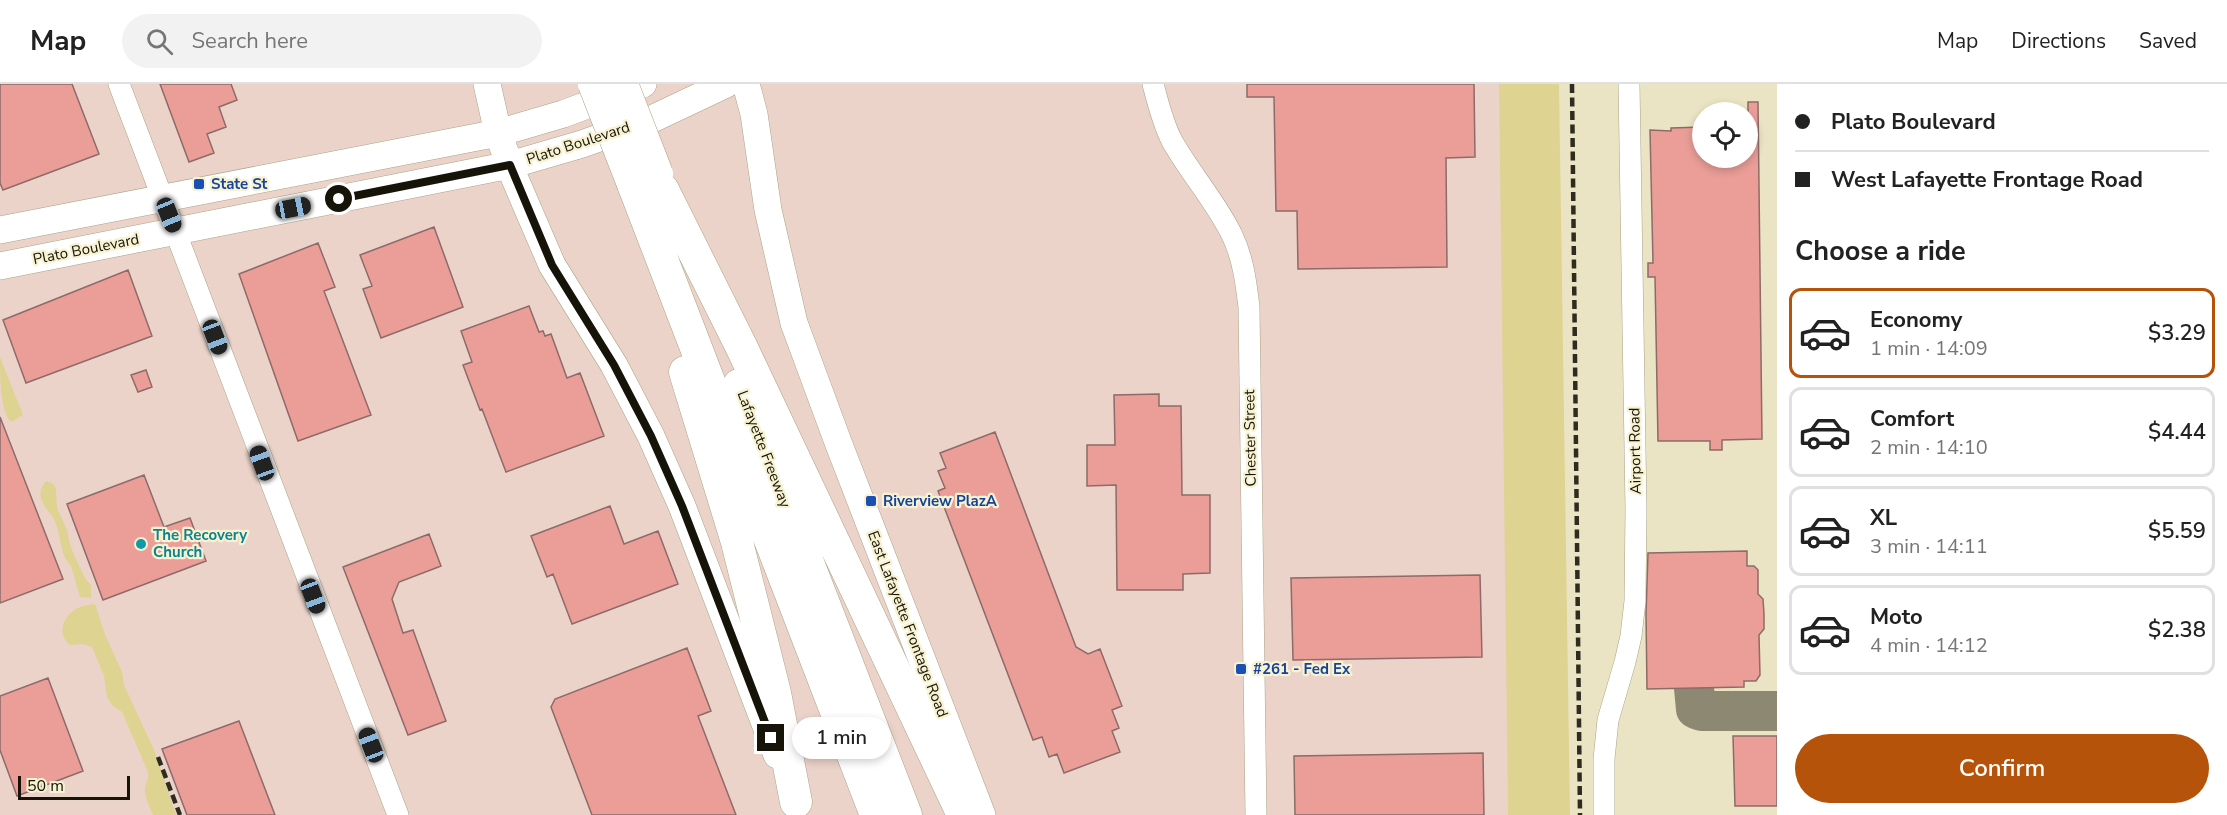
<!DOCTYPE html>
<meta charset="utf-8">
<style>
body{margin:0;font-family:"Nunito Sans",sans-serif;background:#f2f2f2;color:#222;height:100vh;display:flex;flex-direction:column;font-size:22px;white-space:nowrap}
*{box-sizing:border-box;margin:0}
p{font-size:20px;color:#767676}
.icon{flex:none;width:33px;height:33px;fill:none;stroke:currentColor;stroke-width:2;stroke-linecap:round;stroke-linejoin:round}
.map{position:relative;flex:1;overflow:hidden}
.panel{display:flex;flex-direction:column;background:#fff;width:450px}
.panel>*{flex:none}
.top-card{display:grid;align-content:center;height:132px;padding:0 18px;background:#fff}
.tools{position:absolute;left:1692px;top:18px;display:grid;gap:12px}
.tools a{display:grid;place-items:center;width:66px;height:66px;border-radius:50%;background:#fff;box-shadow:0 3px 9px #0003;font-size:30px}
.scale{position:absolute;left:18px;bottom:15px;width:112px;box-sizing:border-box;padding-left:6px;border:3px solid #161408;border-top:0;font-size:16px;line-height:21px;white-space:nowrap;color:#161408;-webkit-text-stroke:4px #f7f2d1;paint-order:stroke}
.end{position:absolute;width:27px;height:27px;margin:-14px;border:8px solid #161408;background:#fff;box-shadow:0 0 0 3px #fff}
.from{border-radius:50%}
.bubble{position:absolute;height:42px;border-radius:21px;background:#fff;box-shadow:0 3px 9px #0003;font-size:20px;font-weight:600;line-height:42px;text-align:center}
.car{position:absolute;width:18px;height:36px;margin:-18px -9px;border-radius:8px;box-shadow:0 0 4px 2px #0007;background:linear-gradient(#222 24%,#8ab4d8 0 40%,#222 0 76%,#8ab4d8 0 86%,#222 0)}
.top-card b{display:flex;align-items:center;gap:21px;height:57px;font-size:22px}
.top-card b+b{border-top:2px solid #e0e0e0}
.top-card i{width:15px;height:15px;background:#222}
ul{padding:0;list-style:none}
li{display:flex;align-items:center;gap:18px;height:90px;margin:0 12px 9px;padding:0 6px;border:3px solid #e0e0e0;border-radius:12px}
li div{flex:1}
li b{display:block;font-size:22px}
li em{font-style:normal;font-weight:600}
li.current{border-color:#b45309}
li>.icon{width:54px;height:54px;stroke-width:1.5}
h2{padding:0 18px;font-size:27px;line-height:72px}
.cta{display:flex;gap:12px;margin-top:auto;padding:12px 18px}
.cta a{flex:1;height:69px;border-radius:36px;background:#b45309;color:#fff;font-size:24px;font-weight:600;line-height:69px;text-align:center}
header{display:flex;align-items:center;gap:36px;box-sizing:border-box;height:84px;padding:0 30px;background:#fff;border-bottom:2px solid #e0e0e0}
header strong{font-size:28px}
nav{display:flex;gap:33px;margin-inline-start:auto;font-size:21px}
.search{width:420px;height:54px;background:#f2f2f2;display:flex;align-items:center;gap:15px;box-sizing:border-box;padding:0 21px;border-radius:33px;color:#767676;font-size:22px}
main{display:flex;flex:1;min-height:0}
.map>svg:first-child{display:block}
</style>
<header>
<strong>Map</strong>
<div class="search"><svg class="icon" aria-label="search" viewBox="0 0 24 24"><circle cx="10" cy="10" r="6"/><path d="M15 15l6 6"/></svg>Search here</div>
<nav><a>Map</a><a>Directions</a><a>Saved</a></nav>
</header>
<main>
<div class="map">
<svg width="1777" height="731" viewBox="0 0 1777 731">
<rect width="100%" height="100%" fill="#eae4c4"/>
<path fill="#ecd3ca" d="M 0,0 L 1538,0 L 1558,731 L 0,731 Z"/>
<path fill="#dfd391" d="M 1499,0 L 1559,0 L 1570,731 L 1508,731 Z
M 0,273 L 23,331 L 11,338 C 0,327 0,292 0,273 Z
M 46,397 L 53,400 L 56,405 L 57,424 L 68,448 C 67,459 81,486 87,497 L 91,501 L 91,514 L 80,513 L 71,482 C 58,469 62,449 53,434 C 49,427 43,422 41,414 C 39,407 42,402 46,397 Z
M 95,520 L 106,553 L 122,588 L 124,601 L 155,668 L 176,731 L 153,731 C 150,723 144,713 145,704 C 146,698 149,696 148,688 L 122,628 L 112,621 L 107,613 L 104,592 L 92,563 L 83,560 L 70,561 C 55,549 64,529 80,523 C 85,521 90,521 95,520 Z"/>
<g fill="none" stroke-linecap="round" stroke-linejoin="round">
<path stroke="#8c8871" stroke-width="40" d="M 1694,604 L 1696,625 L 1702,627 L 1777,627"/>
</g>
<path fill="#eb9e98" stroke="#8c6b68" stroke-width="1.5" d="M 0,0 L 72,0 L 99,70 L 3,106 L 0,99 Z
M 160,0 L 231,0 L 237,16 L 219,23 L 226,43 L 207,50 L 214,69 L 189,78 Z
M 1247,0 L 1474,0 L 1475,73 L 1446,74 L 1447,183 L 1298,185 L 1297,127 L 1276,127 L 1274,13 L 1247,13 Z
M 1748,18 L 1758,18 L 1762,355 L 1722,356 L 1722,366 L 1710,366 L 1710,357 L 1658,357 L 1655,193 L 1648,193 L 1648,179 L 1653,179 L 1650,46 L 1671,47 L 1671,44 L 1702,43 L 1702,74 L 1748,74 Z
M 434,143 L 463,223 L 381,254 L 363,205 L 372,202 L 360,171 Z
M 318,159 L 335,203 L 324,207 L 371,331 L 298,357 L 239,190 Z
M 128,186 L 152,252 L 26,299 L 3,236 Z
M 529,222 L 539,248 L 543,247 L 545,252 L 551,250 L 567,294 L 580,289 L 604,352 L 506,388 L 482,325 L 480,326 L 463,281 L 472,278 L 461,247 Z
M 146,286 L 152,303 L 138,308 L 131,291 Z
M 1159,310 L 1159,322 L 1181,322 L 1182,411 L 1210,411 L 1210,489 L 1183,490 L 1183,506 L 1117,506 L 1116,401 L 1087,402 L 1087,361 L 1115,361 L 1114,311 Z
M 0,333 L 63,495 L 0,519 Z
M 995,348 L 1076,563 L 1088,570 L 1100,565 L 1122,622 L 1112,626 L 1119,644 L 1112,647 L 1120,668 L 1064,689 L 1057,670 L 1049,673 L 1042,653 L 1033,656 L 938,407 L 945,404 L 938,387 L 946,384 L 940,369 Z
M 144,391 L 164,443 L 190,434 L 206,477 L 103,516 L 67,420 Z
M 610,422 L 624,460 L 658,447 L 678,500 L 572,540 L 553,490 L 547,493 L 531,452 Z
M 429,450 L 441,482 L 399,498 L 392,515 L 403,549 L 413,546 L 446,637 L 408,651 L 343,483 Z
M 1747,467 L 1747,482 L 1754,482 L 1758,486 L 1758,510 L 1763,515 L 1764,530 L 1764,545 L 1759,551 L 1760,591 L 1756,597 L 1744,597 L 1744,603 L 1647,605 L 1646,530 L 1648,469 Z
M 1480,491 L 1482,573 L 1293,576 L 1291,494 Z
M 687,564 L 711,627 L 698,632 L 736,731 L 592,731 L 551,623 L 555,615 Z
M 48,594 L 83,687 L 17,712 L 0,666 L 0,612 Z
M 239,637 L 275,731 L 187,731 L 162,665 Z
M 1733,652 L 1777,652 L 1777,722 L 1735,722 Z
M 1483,669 L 1484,731 L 1295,731 L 1294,672 Z"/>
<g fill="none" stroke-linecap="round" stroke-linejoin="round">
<defs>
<path id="minor" d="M 119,0 L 398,731
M 1153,0 C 1158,19 1163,40 1172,57 C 1190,89 1216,118 1232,151 C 1243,174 1246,198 1249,223 L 1256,731
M 1604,731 L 1604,675 L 1608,636 L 1625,578 L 1631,552 L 1635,517 L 1636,425 L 1629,0"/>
<path id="major" d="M 487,0 L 498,49 L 515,95 L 552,181 L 614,281 L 651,352 L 682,422 L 777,671
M 746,0 L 754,30 L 768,126 L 794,239 L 838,358 L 982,731
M 0,146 L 498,49 L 563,30 L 643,0
M 0,182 L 510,81 L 582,60 L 652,35 L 726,0"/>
<path id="highway" d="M 633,100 L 876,731
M 663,106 L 741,262 L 963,731
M 685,288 L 737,458 L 775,609 L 796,718
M 739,301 L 906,731"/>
</defs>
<use href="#minor" stroke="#a9a384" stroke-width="22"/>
<use href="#major" stroke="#a9a384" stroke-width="28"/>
<use href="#highway" stroke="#a9a384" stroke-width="33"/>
<use href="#minor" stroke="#fff" stroke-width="21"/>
<use href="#major" stroke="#fff" stroke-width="27"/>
<use href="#highway" stroke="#fff" stroke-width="32"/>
<path stroke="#2e2c1e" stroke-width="4.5" stroke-dasharray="9 4.5" stroke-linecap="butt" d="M 1572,0 L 1580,731
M 158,673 L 180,731"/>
<defs>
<path id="highway-bridge" d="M 594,0 L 633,100
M 622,0 L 657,90"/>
</defs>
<use href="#highway-bridge" stroke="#a9a384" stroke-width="33" stroke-linecap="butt"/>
<use href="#highway-bridge" stroke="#fff" stroke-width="32"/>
</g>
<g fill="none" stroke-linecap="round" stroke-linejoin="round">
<path stroke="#161408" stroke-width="8" d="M 339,115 L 510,81 L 552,181 L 614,281 L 651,352 L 682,422 L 771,654"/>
</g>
<g fill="#1a4fb4" stroke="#f7f2d1" stroke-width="2">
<rect x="193" y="94" width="12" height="12" rx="3"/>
<rect x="865" y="411" width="12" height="12" rx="3"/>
<rect x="1235" y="579" width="12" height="12" rx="3"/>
</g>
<circle fill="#0f9aa8" stroke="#f7f2d1" stroke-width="2" cx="141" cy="460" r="6"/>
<g text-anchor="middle" stroke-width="4.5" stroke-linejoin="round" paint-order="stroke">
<g font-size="15" fill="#161408" stroke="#f7f2d1">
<text transform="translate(578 59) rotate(-18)" y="5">Plato Boulevard</text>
<text transform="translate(86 165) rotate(-11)" y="5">Plato Boulevard</text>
<text transform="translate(1250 354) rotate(-91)" y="5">Chester Street</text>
<text transform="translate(764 365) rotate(69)" y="5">Lafayette Freeway</text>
<text transform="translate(1635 367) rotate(-91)" y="5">Airport Road</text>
<text transform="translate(908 540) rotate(69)" y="5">East Lafayette Frontage Road</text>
</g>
<g font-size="15" font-weight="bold" fill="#164399" stroke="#f7f2d1" text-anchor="start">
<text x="211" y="105">State St</text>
<text x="883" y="422">Riverview PlazA</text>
<text x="1253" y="590">#261 - Fed Ex</text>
</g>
<g font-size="15" font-weight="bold" fill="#0d838f" stroke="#f7f2d1" text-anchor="start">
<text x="153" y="456">The Recovery<tspan x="153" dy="17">Church</tspan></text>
</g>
</g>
</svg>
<div class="tools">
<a><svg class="icon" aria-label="locate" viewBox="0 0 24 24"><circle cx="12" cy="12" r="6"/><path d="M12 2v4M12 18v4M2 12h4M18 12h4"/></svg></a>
</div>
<div class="scale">50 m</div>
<i class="end from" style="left:339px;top:115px"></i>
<i class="end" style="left:771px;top:654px"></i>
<div class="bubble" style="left:792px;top:633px;width:99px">1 min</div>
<i class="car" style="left:293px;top:124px;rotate:79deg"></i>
<i class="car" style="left:169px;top:131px;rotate:158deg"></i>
<i class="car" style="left:215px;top:253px;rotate:159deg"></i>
<i class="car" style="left:262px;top:379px;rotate:340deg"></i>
<i class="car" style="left:313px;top:512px;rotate:159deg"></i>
<i class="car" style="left:371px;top:661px;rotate:339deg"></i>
</div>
<section class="panel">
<div class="top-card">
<b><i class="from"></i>Plato Boulevard</b>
<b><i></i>West Lafayette Frontage Road</b>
</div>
<h2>Choose a ride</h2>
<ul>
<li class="current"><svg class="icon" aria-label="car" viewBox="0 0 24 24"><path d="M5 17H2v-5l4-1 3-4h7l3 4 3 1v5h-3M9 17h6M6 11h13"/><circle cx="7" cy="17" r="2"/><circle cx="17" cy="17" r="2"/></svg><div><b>Economy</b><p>1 min · 14:09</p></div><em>$3.29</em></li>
<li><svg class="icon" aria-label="car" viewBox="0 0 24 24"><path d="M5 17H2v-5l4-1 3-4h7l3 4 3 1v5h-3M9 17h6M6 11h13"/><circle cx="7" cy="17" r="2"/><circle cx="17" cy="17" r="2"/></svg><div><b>Comfort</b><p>2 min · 14:10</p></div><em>$4.44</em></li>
<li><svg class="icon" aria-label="car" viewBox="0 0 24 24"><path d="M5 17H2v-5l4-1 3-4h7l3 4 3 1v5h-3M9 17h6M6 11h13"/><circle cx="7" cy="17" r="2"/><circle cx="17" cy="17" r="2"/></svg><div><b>XL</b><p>3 min · 14:11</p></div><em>$5.59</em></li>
<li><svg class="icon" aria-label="car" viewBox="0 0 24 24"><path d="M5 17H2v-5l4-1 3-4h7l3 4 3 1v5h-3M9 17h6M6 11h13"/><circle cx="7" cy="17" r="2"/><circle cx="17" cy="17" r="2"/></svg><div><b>Moto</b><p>4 min · 14:12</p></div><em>$2.38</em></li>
</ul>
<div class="cta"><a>Confirm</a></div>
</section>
</main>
